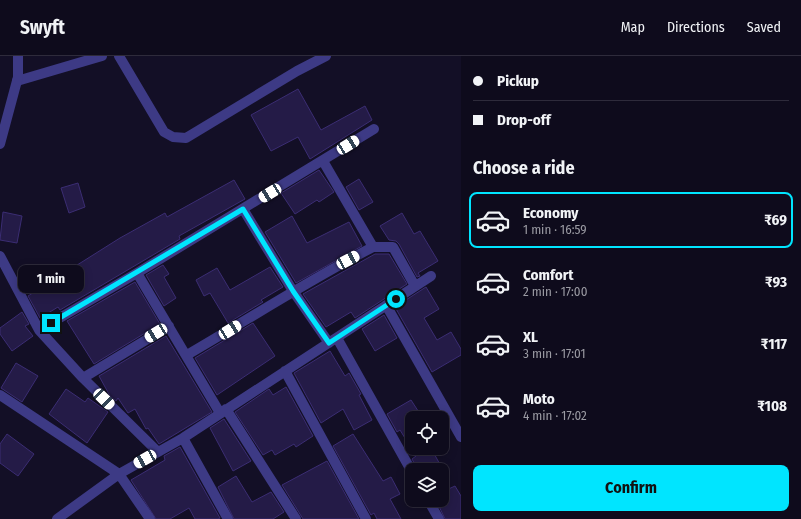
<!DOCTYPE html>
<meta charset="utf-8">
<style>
body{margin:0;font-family:"Fira Sans Condensed",sans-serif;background:#171425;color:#f1f3f6;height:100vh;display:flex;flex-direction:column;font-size:15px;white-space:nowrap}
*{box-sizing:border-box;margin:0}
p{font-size:13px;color:#9b9ba3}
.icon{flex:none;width:22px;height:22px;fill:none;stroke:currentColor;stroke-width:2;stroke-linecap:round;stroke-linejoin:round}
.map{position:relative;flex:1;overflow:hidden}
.sheet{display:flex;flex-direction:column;background:#0e0b1c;width:340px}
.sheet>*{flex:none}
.hud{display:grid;align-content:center;height:88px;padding:0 12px;background:#0e0b1c}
.fabs{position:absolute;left:405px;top:355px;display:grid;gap:8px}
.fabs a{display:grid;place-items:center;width:44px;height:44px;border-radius:8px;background:#0e0b1c;box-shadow:0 2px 10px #0003,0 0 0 1px #2e2b3b;font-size:20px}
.end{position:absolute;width:18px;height:18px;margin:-9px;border:5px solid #00e5ff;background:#111;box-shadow:0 0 0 2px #111}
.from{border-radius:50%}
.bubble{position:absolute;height:28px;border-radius:8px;background:#0e0b1c;box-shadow:0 2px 10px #0003,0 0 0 1px #2e2b3b;font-size:13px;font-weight:700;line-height:28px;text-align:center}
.car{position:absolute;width:12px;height:24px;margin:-12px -6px;border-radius:5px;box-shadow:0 0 3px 1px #0007;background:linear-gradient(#fff 24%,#345 0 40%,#fff 0 76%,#345 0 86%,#fff 0)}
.hud b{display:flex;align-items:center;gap:14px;height:38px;font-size:15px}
.hud b+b{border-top:1px solid #2e2b3b}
.hud i{width:10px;height:10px;background:#f1f3f6}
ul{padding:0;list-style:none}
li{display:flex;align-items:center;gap:12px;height:56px;margin:0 8px 6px;padding:0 4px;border:2px solid transparent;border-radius:8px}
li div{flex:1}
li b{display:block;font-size:15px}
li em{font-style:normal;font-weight:700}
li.current{border-color:#00e5ff}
li>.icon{width:36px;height:36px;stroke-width:1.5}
h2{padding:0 12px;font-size:18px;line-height:48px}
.primary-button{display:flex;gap:8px;margin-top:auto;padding:8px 12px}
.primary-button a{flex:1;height:46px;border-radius:8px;background:#00e5ff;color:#111;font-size:16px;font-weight:700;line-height:46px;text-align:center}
header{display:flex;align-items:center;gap:24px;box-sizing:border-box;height:56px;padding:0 20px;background:#0e0b1c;border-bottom:1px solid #2e2b3b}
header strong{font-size:19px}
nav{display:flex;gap:22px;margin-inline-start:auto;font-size:14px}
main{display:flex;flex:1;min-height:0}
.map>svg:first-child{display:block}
</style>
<header>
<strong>Swyft</strong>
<nav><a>Map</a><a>Directions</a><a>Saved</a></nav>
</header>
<main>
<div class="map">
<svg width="461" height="463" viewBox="0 0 461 463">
<rect width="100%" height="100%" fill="#130f26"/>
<path fill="#241b47" stroke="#3b2d73" d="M 298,33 L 321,74 L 365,50 L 372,64 L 310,103 L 298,81 L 271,95 L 251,59 Z
M 319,114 L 334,136 L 319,146 L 317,144 L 295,158 L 281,137 Z
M 359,123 L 373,146 L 359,154 L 346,131 Z
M 234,124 L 245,143 L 179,180 L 180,183 L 60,254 L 58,251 L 40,262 L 28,240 L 120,182 L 165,157 L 167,161 Z
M 78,127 L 85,151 L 69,157 L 61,132 Z
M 3,156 L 22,160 L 17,187 L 0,184 Z
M 402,157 L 414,178 L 420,175 L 438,205 L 418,217 L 420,220 L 417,221 L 399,188 L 396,185 L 389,184 L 380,170 Z
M 292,160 L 307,187 L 349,166 L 362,190 L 296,227 L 265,176 Z
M 375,198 L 389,198 L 407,228 L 355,262 L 351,256 L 326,271 L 303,238 Z
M 163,209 L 169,218 L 164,221 L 176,242 L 164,250 L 146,219 Z
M 270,211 L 283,231 L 261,244 L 263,246 L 228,267 L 210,237 L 204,240 L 196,224 L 217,212 L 230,234 Z
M 135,226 L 160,268 L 94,308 L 67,265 Z
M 426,231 L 439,253 L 424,262 L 437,284 L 451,276 L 461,293 L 461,299 L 432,316 L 395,251 Z
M 22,256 L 29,268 L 25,270 L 33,280 L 12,295 L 0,278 L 0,272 Z
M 384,259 L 397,282 L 375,295 L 362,273 Z
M 253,267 L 275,300 L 217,339 L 195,302 Z
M 166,280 L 212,356 L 159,388 L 148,372 L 146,373 L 135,353 L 128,357 L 118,342 L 116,345 L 110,340 L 99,320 Z
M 330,295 L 345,320 L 349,317 L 361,338 L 359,339 L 372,364 L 354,374 L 343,353 L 321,367 L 294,317 Z
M 16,307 L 38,320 L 22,346 L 1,332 Z
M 286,331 L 313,380 L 296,391 L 294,388 L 275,399 L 272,394 L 263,399 L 235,356 L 269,333 L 273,339 Z
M 66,333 L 85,346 L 88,342 L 108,356 L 87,387 L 49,358 Z
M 411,344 L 422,361 L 412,362 L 412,392 L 431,392 L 443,414 L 418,414 L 412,403 L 416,400 L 400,374 L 397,376 L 387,358 Z
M 224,363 L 251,405 L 233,415 L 210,372 Z
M 7,378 L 34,398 L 18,420 L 0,407 L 0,388 Z
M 353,378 L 383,425 L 391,421 L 400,438 L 390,443 L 401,463 L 377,463 L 374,457 L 371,459 L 333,390 Z
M 180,391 L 220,462 L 218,463 L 195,463 L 189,452 L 170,463 L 156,463 L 131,424 L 165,404 L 164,400 Z
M 327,405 L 359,463 L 303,463 L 282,429 Z
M 236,420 L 252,446 L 271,436 L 284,456 L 273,463 L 234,463 L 218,431 Z
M 455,430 L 461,440 L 461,463 L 445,463 L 436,444 L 442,444 L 442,436 Z"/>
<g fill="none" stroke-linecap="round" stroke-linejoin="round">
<path stroke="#3d3a85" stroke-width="10" d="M 119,0 L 164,76 L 173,81 L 186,82 L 297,15 L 326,0
M 17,25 L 102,0
M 323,105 L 373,191 L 393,191 L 415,230
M 243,153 L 293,235 L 329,287
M 0,200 L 39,274 L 83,322 L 158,396
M 137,217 L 220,357
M 386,249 L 461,381
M 39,274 L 137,217 L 374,73
M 337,282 L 412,416
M 187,299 C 249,263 309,224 373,191
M 285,315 L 366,463
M 83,322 L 169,270
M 0,339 L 119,418 L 150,463
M 226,353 L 296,463
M 183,382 L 228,463
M 428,444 L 439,463
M 57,463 L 119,418 L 183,382 L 431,220"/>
<path stroke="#3d3a85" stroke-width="10" d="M 0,88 L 18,21 L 18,0"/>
</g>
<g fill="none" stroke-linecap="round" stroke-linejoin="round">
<path stroke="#00e5ff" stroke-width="5" d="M 51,267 L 243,153 L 293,235 L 329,287 L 396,243"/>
</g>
</svg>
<div class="fabs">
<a><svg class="icon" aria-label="locate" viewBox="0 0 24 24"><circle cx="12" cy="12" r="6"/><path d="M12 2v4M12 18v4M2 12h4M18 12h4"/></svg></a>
<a><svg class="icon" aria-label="layers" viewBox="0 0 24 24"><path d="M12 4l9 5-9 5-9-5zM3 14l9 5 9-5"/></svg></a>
</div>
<i class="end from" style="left:396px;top:243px"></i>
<i class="end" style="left:51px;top:267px"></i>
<div class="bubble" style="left:18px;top:209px;width:66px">1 min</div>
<i class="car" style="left:348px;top:89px;rotate:58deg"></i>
<i class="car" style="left:270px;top:137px;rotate:239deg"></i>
<i class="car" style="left:348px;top:204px;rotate:62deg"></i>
<i class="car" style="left:230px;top:274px;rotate:58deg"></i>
<i class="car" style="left:156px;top:277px;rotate:239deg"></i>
<i class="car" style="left:104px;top:343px;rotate:134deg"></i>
<i class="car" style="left:145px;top:403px;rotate:241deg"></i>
</div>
<section class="sheet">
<div class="hud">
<b><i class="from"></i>Pickup</b>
<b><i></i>Drop-off</b>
</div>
<h2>Choose a ride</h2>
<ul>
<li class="current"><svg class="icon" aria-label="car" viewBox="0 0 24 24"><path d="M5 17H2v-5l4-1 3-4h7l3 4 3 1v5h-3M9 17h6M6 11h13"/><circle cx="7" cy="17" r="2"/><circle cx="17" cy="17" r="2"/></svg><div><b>Economy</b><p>1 min · 16:59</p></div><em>₹69</em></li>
<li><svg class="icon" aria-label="car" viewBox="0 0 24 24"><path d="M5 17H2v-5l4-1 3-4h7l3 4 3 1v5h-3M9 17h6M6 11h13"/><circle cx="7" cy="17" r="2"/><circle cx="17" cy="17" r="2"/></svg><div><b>Comfort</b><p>2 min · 17:00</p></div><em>₹93</em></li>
<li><svg class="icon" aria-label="car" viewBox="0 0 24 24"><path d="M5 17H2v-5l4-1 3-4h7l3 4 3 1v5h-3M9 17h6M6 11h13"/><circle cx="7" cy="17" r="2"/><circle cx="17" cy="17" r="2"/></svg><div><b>XL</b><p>3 min · 17:01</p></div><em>₹117</em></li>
<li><svg class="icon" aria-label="car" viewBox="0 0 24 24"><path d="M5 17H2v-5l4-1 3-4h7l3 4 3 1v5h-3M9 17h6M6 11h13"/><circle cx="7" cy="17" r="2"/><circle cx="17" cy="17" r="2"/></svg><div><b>Moto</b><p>4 min · 17:02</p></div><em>₹108</em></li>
</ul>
<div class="primary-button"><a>Confirm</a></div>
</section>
</main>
